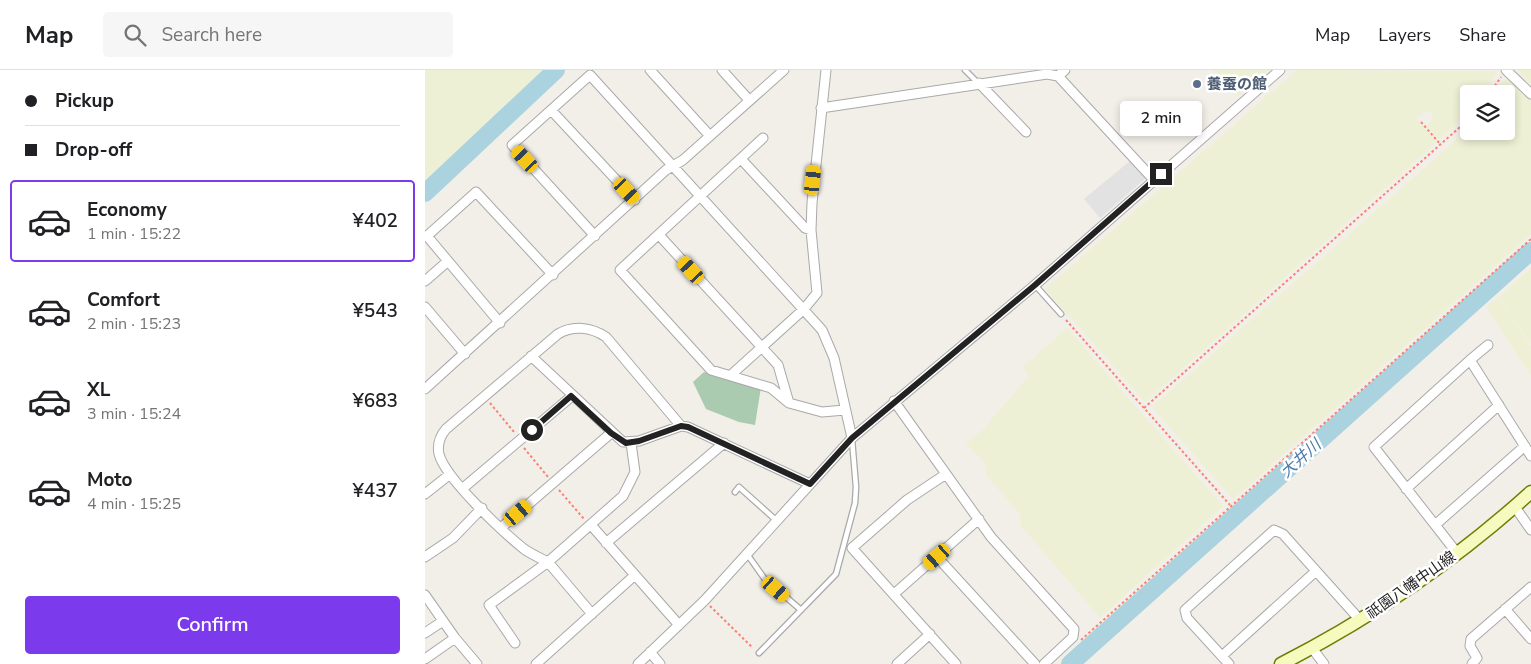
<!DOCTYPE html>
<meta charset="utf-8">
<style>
body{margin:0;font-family:"Nunito Sans","Noto Sans JP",sans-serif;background:#f6f6f6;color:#202124;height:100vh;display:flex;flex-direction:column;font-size:19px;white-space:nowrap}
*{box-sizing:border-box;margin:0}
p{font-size:16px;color:#757577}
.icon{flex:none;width:28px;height:28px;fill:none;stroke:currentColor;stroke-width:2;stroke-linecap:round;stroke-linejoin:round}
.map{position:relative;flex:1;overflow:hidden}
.panel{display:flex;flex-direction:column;background:#fff;width:425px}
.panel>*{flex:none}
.hud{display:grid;align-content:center;height:110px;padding:0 25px;background:#fff}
.buttons{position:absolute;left:1035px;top:15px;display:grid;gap:10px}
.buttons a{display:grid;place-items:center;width:55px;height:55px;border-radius:5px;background:#fff;box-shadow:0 2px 8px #0003;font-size:25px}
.end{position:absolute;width:22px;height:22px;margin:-11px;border:6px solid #222;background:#fff;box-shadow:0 0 0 2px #fff}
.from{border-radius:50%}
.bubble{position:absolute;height:35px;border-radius:5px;background:#fff;box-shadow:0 2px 8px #0003;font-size:16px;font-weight:600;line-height:35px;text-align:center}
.car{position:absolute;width:15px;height:30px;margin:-15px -8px;border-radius:6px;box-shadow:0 0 4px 1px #0007;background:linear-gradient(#f5c518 24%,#345 0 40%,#f5c518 0 76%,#345 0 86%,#f5c518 0)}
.hud b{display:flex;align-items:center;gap:18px;height:48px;font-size:19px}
.hud b+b{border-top:1px solid #e0e0e0}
.hud i{width:12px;height:12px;background:#202124}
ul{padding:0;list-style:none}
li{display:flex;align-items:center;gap:15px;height:82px;margin:0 10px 8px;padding:0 15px;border:2px solid transparent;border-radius:5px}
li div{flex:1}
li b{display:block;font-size:19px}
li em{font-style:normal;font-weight:600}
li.selected{border-color:#7c3aed}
li>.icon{width:45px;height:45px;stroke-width:1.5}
.button{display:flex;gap:10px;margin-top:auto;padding:10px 25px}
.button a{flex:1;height:58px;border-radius:5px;background:#7c3aed;color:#fff;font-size:20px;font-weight:600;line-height:58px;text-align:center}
header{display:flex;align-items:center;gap:30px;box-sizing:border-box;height:70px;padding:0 25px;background:#fff;border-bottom:1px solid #e0e0e0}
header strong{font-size:24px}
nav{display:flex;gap:28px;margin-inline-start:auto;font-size:18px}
.search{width:350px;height:45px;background:#f6f6f6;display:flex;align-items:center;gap:12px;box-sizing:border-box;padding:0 18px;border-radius:5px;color:#757577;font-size:19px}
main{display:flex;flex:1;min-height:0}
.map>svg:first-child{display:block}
</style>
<header>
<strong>Map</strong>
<div class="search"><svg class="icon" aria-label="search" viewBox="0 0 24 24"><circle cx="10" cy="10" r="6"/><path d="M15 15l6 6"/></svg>Search here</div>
<nav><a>Map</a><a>Layers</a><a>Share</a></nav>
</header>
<main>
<section class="panel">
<div class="hud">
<b><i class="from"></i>Pickup</b>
<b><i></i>Drop-off</b>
</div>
<ul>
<li class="selected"><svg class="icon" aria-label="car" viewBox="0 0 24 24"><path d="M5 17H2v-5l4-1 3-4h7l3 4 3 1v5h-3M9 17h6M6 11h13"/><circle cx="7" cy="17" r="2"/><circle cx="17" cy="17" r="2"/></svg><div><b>Economy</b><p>1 min · 15:22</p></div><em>¥402</em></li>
<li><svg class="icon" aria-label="car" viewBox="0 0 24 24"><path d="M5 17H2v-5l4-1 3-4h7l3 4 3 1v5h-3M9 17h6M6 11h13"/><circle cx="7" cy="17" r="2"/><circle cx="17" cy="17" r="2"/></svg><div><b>Comfort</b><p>2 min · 15:23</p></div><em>¥543</em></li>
<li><svg class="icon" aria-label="car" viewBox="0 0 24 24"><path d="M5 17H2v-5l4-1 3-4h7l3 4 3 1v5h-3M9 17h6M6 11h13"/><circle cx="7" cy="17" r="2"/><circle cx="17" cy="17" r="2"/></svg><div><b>XL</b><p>3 min · 15:24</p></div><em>¥683</em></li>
<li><svg class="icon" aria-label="car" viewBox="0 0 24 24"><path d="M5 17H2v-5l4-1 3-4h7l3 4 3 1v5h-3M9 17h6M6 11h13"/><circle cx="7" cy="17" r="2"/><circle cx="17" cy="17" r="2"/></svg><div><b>Moto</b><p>4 min · 15:25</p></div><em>¥437</em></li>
</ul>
<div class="button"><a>Confirm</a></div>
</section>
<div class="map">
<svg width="1106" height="594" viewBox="0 0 1106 594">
<rect width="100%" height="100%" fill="#f2efe9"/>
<path fill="#eef0d5" d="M 0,0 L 124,0 L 0,113 Z
M 788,0 L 844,0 L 814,26 Z
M 872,0 L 1073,1 L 1058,24 L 1044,24 L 1044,41 L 1014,70 L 1001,56 L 1007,49 L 1007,42 L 1000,42 L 991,48 L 1012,72 L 720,332 L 620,219 Z
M 1093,0 L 1106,0 L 1106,16 Z
M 1082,9 L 1106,31 L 1106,164 L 808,429 L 727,337 L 1020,80 L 1044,55 L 1044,61 L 1081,61 L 1081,24 L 1070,24 L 1075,14 Z
M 1106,198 L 1106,274 L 1074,227 Z
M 1073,227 L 1106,276 L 1106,306 L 1061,237 Z
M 642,258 L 798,436 L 675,548 L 595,455 L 596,445 L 562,407 L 560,393 L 541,374 L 560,357 L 604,306 L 598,297 Z"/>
<path fill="#aacbaf" d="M 279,302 L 336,317 L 330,355 L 314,352 L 281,339 L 268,312 Z"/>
<path fill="#e2e2e2" d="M 705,91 L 721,108 L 675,148 L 659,129 Z"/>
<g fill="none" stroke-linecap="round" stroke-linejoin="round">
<path stroke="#aad3df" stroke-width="18" d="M 0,123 L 131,0
M 645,594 L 1106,181"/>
<defs>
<path id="service" d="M 540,0 L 553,13
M 610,215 L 636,244
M 310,422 L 314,417 L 352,451
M 322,484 L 339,508 L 376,540
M 334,583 L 411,504 L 430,433 L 431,417 L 427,369"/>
<path id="minor" d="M 225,0 L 285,66
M 297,0 L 324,30
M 640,0 L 633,6 L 729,110
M 1081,0 L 1106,24
M 554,13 L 601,62
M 396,38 L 622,4 L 633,6
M 126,40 L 210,130
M 338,68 L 195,200 L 286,300 L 346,318 L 364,333
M 316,89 L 380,158 L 386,160
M 234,165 L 353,295 L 364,333 L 397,342 L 420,340
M 170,166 L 87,75 L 165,5 L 397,260 L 409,288 L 427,368
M 0,211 L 23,191
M 0,237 L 40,284
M 75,253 L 2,166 L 51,122 L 128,205
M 106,286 L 198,372 L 214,371 L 256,356 L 263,357 L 385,414
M 1045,290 L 1063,275
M 306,305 L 379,239 L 392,223 L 386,160 L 387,133 L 401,0
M 0,319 L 241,100 L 258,90 L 359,0
M 469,331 L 566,467 L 649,559 L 648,567 L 619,594
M 206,373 L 210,402 L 198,426 L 123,492 C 115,488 106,484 99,479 C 78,462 20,408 14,384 C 12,374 15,366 21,359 L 133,264 C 148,255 166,257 181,267 L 256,356
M 521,404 L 482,430 L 427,478 L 531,594
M 37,419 L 147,326
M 981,419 L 1074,335
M 0,424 L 24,405
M 1090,437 L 1106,460
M 166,455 L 254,555
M 1010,455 L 1100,376
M 77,457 L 186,363
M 181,473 L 299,373
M 1032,483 L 949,377 L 1045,290 L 1106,386
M 0,487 L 28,468 L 57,438
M 512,487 L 610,594
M 469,524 L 554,449
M 0,525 L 30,568 L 52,594
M 1080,539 L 1106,569
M 0,563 L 18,551
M 90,573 L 64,535 L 123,492 L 167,544
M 887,578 L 899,594
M 225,582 L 235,594
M 797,586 L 891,501
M 0,589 L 30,568
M 111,594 L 210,505
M 213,594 L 280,530 L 427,368 L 610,215 L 855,0
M 472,594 L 505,564
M 804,594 L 762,548 L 760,540 L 849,460 L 858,464 L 935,550
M 1047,594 L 1052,588 L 1045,576 L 1046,569 L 1106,517"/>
<path id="secondary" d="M 856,594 C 946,548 1031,490 1106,422"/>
</defs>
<use href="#service" stroke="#a9a9a9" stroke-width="7"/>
<use href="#minor" stroke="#a9a9a9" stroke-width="11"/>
<use href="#secondary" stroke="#707d05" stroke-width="15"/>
<path stroke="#fa8072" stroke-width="2" stroke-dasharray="2.5 2.5" stroke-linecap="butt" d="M 1064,24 L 1076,7
M 996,52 L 1016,75
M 641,250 L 805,435
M 65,333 L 89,362
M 719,338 L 1044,49
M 99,378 L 123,407
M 134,420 L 159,449
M 285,536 L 328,578
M 656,570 L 1106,169"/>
<use href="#service" stroke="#fff" stroke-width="4.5"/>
<use href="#minor" stroke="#fff" stroke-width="9"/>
<use href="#secondary" stroke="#f7fabf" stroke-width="12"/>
</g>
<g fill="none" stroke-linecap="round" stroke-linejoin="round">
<path stroke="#222" stroke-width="6" d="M 107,360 L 146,326 L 186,363 L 201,373 L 214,371 L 256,356 L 263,357 L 385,414 L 427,368 L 610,215 L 736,104"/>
</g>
<circle fill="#5c6f8a" stroke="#fff" stroke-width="2" cx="772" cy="14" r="5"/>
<g text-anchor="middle" stroke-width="5" stroke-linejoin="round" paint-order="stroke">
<g font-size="15" font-weight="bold" fill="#4e5e75" stroke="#fff" text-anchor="start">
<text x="782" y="19">養蚕の館</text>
</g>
<g font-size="15" fill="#222" stroke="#fff">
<text transform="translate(986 515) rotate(-35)" y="5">祇園八幡中山線</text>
</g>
<g font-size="16" font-style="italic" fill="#4a7aab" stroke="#fff">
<text transform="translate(875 388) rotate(-42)" y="6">大井川</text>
</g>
</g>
</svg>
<div class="buttons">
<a><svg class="icon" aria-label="layers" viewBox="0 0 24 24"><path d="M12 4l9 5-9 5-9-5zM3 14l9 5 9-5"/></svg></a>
</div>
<i class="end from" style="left:107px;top:360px"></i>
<i class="end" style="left:736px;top:104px"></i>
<div class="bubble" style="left:695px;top:31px;width:82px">2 min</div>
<i class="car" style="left:100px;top:89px;rotate:317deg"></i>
<i class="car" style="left:388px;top:110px;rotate:6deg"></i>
<i class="car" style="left:202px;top:121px;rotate:137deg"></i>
<i class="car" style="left:266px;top:200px;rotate:318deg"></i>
<i class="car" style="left:93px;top:443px;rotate:50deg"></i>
<i class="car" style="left:512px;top:487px;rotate:229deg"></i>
<i class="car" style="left:351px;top:519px;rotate:131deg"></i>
</div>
</main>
